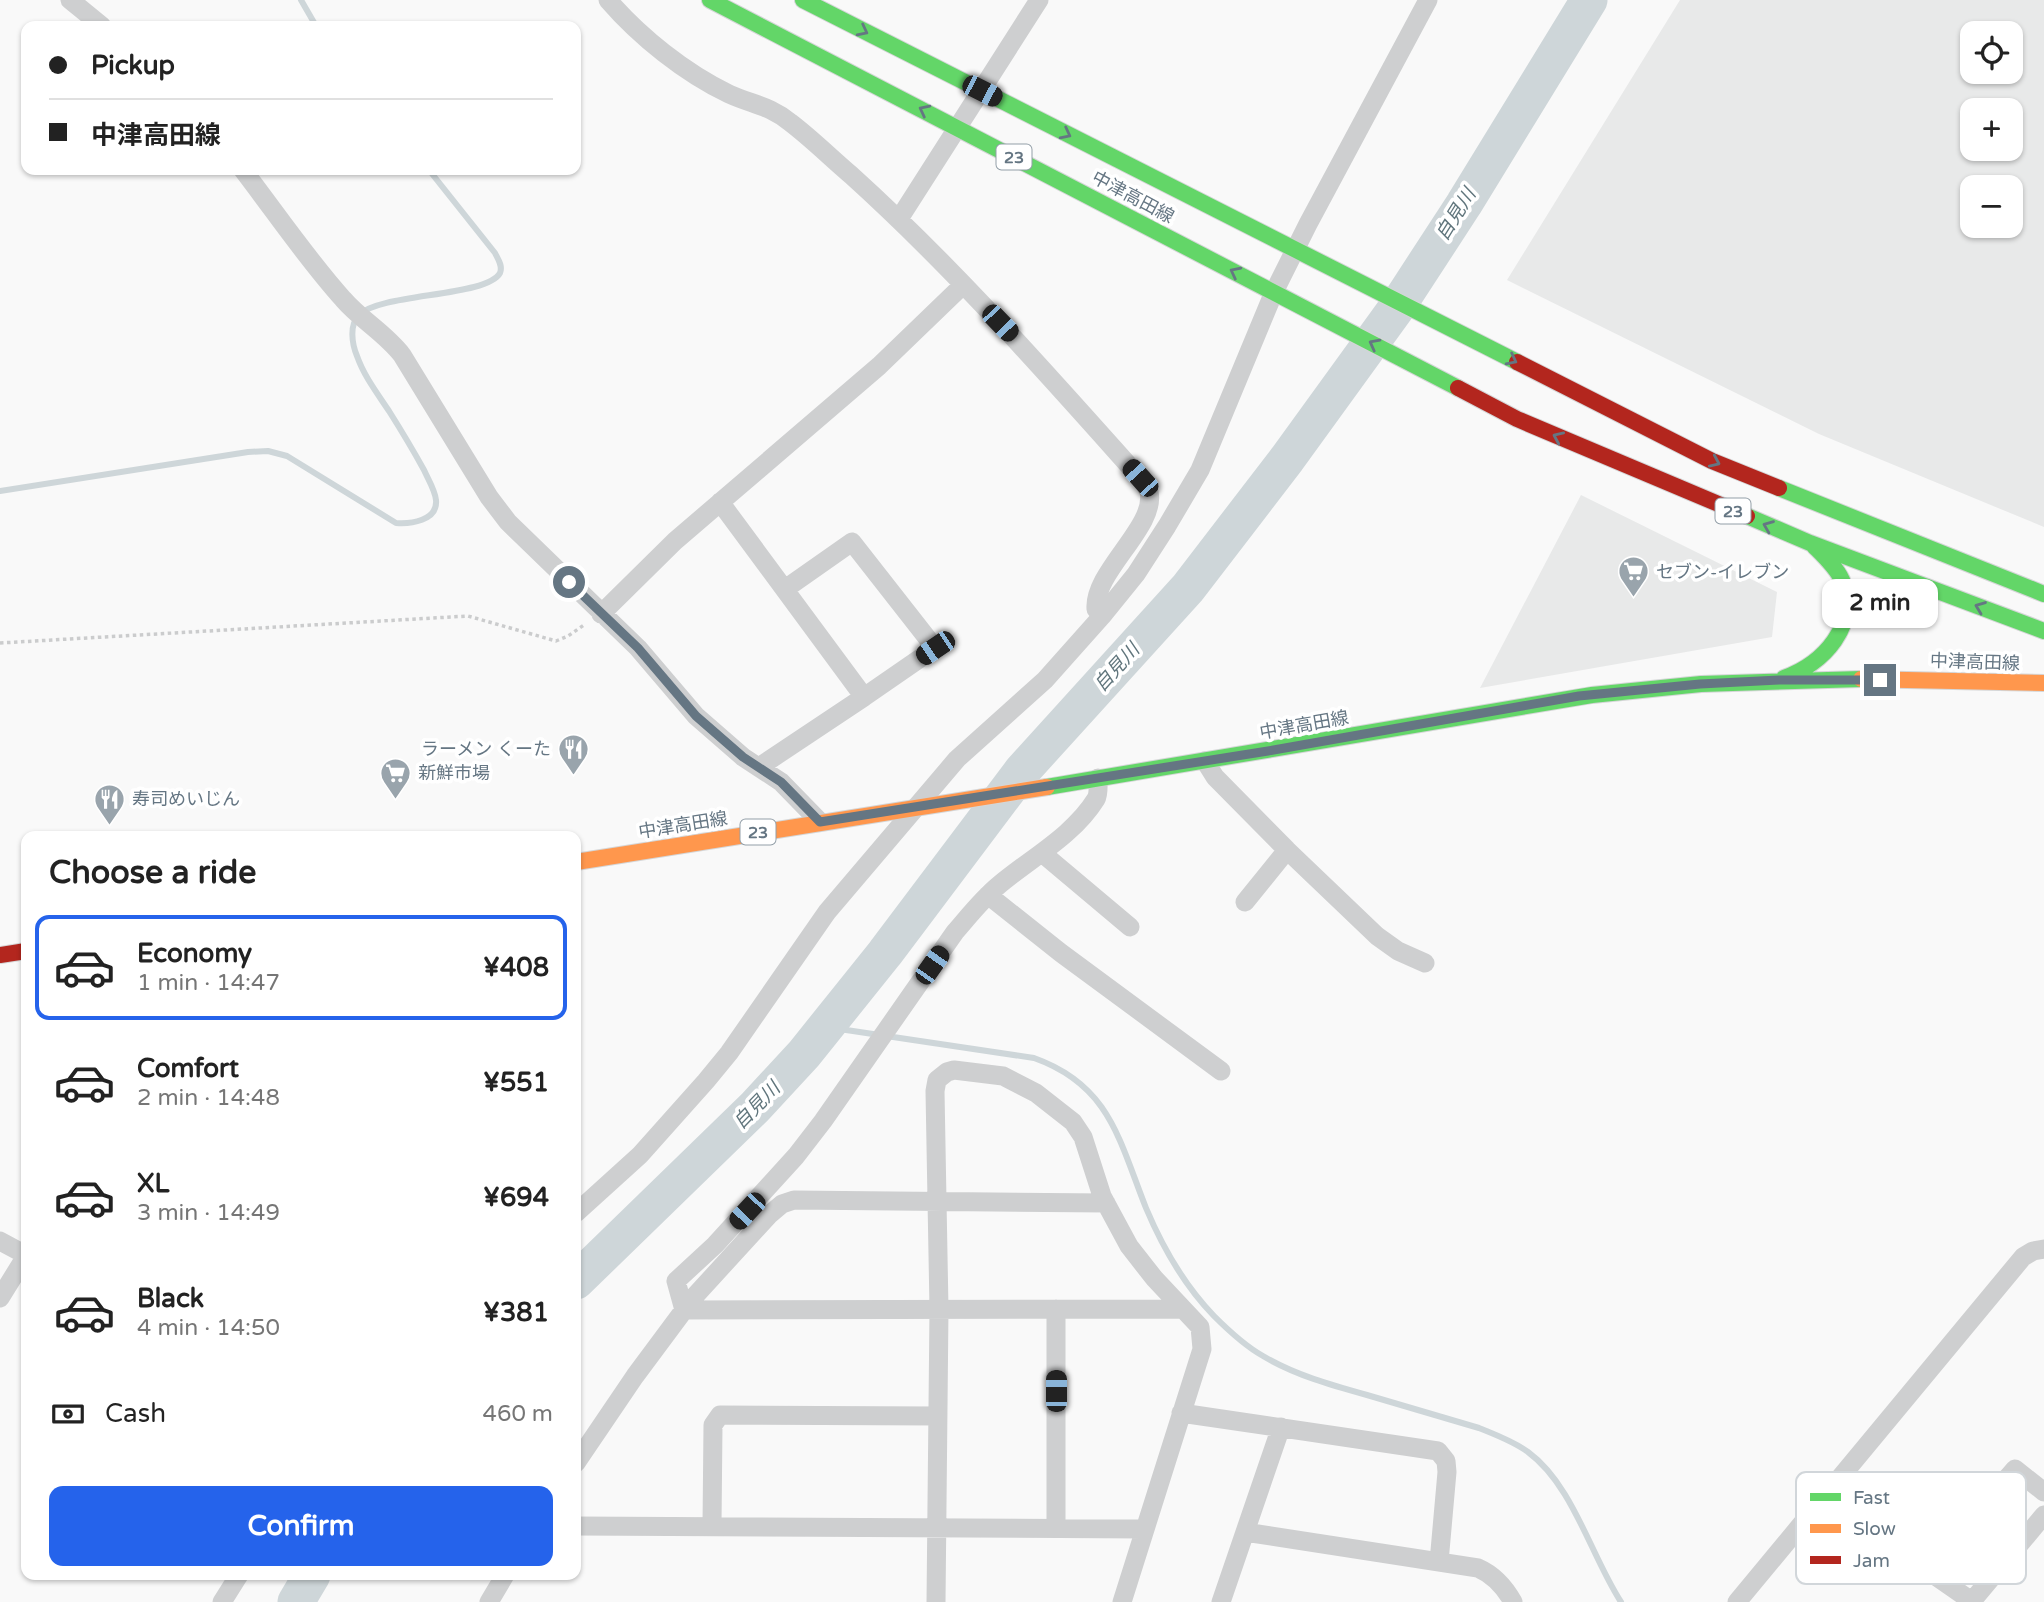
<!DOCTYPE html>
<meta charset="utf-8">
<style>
body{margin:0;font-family:"Varela Round","Noto Sans JP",sans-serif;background:#f6f6f6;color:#222;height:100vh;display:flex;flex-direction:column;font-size:26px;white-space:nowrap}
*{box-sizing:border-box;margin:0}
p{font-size:23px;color:#767676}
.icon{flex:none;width:38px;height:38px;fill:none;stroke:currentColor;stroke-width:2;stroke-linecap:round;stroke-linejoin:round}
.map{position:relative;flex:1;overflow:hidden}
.sheet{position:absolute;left:21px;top:831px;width:560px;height:749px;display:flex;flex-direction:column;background:#fff;border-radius:14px;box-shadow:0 2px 5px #0004}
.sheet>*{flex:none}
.guide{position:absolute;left:21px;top:21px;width:560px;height:154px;border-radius:14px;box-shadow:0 2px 5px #0004;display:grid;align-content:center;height:154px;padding:0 28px;background:#fff}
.fabs{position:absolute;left:1960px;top:21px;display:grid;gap:14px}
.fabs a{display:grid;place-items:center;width:63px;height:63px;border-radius:14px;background:#fff;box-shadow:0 2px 5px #0004;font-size:35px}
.end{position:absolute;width:32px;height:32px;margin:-16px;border:9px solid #657683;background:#fff;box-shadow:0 0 0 4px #fff}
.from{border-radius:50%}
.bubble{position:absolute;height:49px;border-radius:14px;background:#fff;box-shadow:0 2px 5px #0004;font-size:23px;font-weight:700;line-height:49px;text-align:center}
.car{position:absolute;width:21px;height:42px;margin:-21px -10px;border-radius:9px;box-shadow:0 0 5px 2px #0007;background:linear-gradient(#222 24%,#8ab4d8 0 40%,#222 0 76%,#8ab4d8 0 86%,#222 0)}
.guide b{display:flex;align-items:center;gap:24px;height:66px;font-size:26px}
.guide b+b{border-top:2px solid #e0e0e0}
.guide i{width:18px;height:18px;background:#222}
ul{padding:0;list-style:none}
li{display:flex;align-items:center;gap:21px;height:105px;margin:0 14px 10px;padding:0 14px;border:4px solid transparent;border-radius:14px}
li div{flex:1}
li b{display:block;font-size:26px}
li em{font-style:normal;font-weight:700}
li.active{border-color:#2563eb}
li>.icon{width:63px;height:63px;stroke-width:1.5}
h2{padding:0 28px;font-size:32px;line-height:84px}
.pay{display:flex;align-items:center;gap:18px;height:77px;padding:0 28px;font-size:26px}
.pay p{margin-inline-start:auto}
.button{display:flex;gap:14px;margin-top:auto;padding:14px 28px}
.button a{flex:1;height:80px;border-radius:14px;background:#2563eb;color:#fff;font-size:28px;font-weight:700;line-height:80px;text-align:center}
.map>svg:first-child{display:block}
</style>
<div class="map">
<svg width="2044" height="1602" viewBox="0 0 2044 1602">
<rect width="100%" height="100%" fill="#f9f9f9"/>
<path fill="#e8e9e9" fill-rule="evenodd" d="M 1680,0 L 2044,0 L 2044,527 L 1819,434 L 1507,280 ZM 1972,33 L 2011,33 L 2011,72 L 1972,72 ZM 1972,110 L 2011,110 L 2011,149 L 1972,149 ZM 1972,187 L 2011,187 L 2011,226 L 1972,226 Z
M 1581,495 L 1777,592 L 1772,637 L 1480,688 Z"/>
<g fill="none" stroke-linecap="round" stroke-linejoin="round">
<path stroke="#ced6d9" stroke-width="6" d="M 301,0 L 316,26
M 0,491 L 248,452 L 268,451 L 287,456 L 396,523 C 410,524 438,521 436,500 C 435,490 428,479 424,470 C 413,450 401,430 389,411 C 377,393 364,376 357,356 C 352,344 349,325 359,315 C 380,293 487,297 500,273 C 503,266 498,259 495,253 L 429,170
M 826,1027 L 1034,1058 C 1110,1085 1119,1140 1146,1208 C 1162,1246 1185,1286 1214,1316 C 1228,1330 1245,1346 1263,1356 C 1295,1375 1331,1385 1367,1395 C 1404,1406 1442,1417 1479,1428 C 1496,1435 1513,1441 1528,1452 C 1573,1485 1591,1556 1621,1602"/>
<path stroke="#ced6d9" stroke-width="37" d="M 576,1281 L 755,1107 L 804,1054 L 885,953 L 1022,771 L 1188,588 L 1287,459 L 1395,310 L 1464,204 L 1589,0
M 296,1602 L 312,1575"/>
<defs>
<path id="fast" d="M 710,0 L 1458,388
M 803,0 L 1517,362
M 1779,488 L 2044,594
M 1747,516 L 1810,543 L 2044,631
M 1784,678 C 1823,664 1860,625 1842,580 C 1836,567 1824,556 1814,546
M 1047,787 L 1592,695 L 1701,684 L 1861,679"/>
<path id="slow" d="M 1861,679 L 2044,683
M 576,862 L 1047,787"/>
<path id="jam" d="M 1517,362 L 1712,461 L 1779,488
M 1458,388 L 1517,419 L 1747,516
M 0,955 L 26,951"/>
</defs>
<use href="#fast" stroke="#d5d6d7" stroke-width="18"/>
<use href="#slow" stroke="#d5d6d7" stroke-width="18"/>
<use href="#jam" stroke="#d5d6d7" stroke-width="18"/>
<path stroke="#cbcccd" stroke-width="3.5" stroke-dasharray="3.5 3.5" stroke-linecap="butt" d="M 0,643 L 468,616 L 556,641 L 568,636 L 584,625"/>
<path stroke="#cecfd0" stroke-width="19" d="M 70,0 L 102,26
M 608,0 C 640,37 685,73 729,94 C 753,105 769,105 791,123 C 812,139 831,158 851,175 C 955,269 1047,374 1140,478 C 1143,483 1147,487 1149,492 C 1157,526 1093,572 1096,609 L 1102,616
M 243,170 C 276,213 307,259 343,299 C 361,320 385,333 402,355 L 489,497 L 508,522 L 638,648 L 696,716 L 743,757 L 781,782 L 820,822
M 899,219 L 1039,0
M 720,502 L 864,697 L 759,767
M 785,589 L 852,542 L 935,648 L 864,697
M 601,614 L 675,541 L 879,366 L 963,285
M 1205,761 L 1215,777 L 1287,850 L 1377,936 L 1398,951 L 1425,963
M 1098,778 C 1098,785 1099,794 1096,799 C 1073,836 1031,858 999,885 C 982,899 969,916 955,932 L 823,1121 L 796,1156 L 715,1245 L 676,1281 L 684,1310 L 1182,1309
M 1042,853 L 1130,927
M 988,895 L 1061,953 L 1221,1071
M 1245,902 L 1287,850
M 576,1213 L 640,1155 L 706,1081 L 729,1053 L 827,912 L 957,759 L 1045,680 L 1102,616 L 1136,574 L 1167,526 L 1200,470 L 1274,292 L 1308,224 L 1428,0
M 0,1241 L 26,1255
M 0,1298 L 26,1256
M 1181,1413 L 1438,1451 L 1446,1461 L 1447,1472 L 1439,1562
M 576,1463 L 635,1376 L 693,1298 L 769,1215 L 782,1204 L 794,1200 L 1106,1203
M 1823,1498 L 1973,1602
M 712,1525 L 713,1425 L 720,1415 L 938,1416
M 576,1526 L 1144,1529
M 1056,1528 L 1056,1309
M 1245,1532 L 1478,1568 C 1494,1575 1504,1586 1513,1602
M 1927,1570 L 2015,1469 L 2044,1492
M 1972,1601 L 2044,1515
M 222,1602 L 239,1575
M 489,1602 L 505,1575
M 936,1602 L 939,1309 L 935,1091 L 937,1080 L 947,1072 L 954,1070 L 1003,1076 L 1036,1093 L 1073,1122 L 1083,1137 L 1102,1196 L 1129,1246 L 1154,1278 L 1200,1327 L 1202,1349 L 1122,1602
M 1221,1602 L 1281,1427
M 1737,1602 L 2023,1257 L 2033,1251 L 2044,1249"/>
<use href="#fast" stroke="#63d668" stroke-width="16"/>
<use href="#slow" stroke="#ff974d" stroke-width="16"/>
<use href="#jam" stroke="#b3261e" stroke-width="16"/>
</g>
<defs><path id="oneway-chevron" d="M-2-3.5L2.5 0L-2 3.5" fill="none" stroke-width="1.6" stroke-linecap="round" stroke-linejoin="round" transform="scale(1.75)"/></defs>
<g stroke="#657683">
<use href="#oneway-chevron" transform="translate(863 31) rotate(27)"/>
<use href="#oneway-chevron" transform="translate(924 110) rotate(-153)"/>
<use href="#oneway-chevron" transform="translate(1066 134) rotate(27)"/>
<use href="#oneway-chevron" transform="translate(1235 272) rotate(-153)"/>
<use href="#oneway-chevron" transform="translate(1374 344) rotate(-152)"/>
<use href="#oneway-chevron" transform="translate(1512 360) rotate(27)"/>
<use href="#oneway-chevron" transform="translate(1558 437) rotate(-156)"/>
<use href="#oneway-chevron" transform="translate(1715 462) rotate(24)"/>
<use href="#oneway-chevron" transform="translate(1768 526) rotate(-158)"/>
<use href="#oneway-chevron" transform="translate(1980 607) rotate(-159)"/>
</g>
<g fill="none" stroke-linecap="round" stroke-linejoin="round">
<path stroke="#657683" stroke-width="9" d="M 569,582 L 638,648 L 696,716 L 743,757 L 781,782 L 820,822 L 1268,751 L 1579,696 L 1700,684 L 1779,680 L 1880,680"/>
</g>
<defs>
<symbol id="supermarket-pin" viewBox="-11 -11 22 30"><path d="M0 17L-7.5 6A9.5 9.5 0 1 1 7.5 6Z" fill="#99a4ac" stroke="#fff"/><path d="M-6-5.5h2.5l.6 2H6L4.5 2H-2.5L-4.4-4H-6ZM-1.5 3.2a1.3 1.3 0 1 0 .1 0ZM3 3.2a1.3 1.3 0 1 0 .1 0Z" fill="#fff"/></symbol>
<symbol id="restaurant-pin" viewBox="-11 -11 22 30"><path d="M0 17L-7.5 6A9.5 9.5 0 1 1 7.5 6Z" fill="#99a4ac" stroke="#fff"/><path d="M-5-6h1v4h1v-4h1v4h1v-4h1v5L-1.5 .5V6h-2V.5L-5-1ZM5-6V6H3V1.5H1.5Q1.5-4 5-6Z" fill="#fff"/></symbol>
</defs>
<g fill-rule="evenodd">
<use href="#supermarket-pin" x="1616" y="554" width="35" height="47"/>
<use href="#restaurant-pin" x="556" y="732" width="35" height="47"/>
<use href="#supermarket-pin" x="378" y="756" width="35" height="47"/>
<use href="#restaurant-pin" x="92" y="782" width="35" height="47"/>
</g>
<g text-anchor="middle" stroke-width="7" stroke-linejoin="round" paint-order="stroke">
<g fill="#fff" stroke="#939fa8" stroke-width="2">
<rect x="996.5" y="144.5" width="35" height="25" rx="5"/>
<rect x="1715.5" y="498.5" width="35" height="25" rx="5"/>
<rect x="740.5" y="819.5" width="35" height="25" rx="5"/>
</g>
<g font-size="16" font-weight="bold" fill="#657683">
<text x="1014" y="163">23</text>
<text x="1733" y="517">23</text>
<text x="758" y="838">23</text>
</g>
<g font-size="18" fill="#657683" stroke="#fff">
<text transform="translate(1133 197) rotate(28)" y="6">中津高田線</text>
<text transform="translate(1975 662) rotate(2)" y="6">中津高田線</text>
<text transform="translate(1304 725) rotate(-10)" y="6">中津高田線</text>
<text transform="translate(683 825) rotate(-9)" y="6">中津高田線</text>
</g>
<g font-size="18" fill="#657683" stroke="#fff" text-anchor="start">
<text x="1656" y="578">セブン-イレブン</text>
<text x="551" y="755" text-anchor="end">ラーメン くーた</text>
<text x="418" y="779">新鮮市場</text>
<text x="132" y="805">寿司めいじん</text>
</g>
<g font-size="19" font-style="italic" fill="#60757c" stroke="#fff">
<text transform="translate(1455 214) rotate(-58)" y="7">自見川</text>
<text transform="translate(1116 667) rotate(-48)" y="7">自見川</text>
<text transform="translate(756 1105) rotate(-46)" y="7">自見川</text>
</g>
</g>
<rect x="1796" y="1472" width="230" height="112" rx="10" fill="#fff" stroke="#d1d6da" stroke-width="2"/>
<rect x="1810" y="1493" width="31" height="8" fill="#63d668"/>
<rect x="1810" y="1524" width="31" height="9" fill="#ff974d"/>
<rect x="1810" y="1556" width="31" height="8" fill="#b3261e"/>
<g font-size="19" fill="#657683">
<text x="1853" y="1504">Fast</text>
<text x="1853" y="1535">Slow</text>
<text x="1853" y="1567">Jam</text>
</g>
</svg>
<div class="fabs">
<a><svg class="icon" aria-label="locate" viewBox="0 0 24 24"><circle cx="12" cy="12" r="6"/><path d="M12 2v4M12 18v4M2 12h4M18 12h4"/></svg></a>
<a>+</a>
<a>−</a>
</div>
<i class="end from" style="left:569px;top:582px"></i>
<i class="end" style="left:1880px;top:680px"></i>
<div class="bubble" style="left:1822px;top:579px;width:116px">2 min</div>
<i class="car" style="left:982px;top:91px;rotate:117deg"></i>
<i class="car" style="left:1000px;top:323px;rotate:136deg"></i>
<i class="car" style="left:1140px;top:478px;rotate:318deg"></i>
<i class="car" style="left:935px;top:648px;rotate:236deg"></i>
<i class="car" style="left:932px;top:965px;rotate:35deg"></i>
<i class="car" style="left:747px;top:1211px;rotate:223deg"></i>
<i class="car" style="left:1056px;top:1391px;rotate:0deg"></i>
<div class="guide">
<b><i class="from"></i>Pickup</b>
<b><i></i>中津高田線</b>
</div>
<section class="sheet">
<h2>Choose a ride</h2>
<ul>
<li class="active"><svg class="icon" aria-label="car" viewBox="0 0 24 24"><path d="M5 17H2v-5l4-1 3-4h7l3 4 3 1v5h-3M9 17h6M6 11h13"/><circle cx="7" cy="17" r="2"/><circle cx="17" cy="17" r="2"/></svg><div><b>Economy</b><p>1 min · 14:47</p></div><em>¥408</em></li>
<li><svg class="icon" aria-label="car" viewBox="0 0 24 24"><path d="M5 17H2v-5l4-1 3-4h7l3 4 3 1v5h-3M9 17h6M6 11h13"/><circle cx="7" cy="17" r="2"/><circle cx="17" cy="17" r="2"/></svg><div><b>Comfort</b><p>2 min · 14:48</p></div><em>¥551</em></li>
<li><svg class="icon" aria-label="car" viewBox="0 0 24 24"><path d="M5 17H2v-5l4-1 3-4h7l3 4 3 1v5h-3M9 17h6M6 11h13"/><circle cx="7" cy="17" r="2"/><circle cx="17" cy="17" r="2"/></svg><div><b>XL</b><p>3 min · 14:49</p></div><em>¥694</em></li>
<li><svg class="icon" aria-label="car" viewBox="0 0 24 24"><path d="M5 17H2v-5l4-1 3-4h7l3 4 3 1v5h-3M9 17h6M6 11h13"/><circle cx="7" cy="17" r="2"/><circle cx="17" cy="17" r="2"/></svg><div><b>Black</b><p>4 min · 14:50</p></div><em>¥381</em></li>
</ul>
<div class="pay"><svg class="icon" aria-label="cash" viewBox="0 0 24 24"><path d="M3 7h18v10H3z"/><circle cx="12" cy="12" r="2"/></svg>Cash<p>460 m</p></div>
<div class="button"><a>Confirm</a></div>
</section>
</div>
